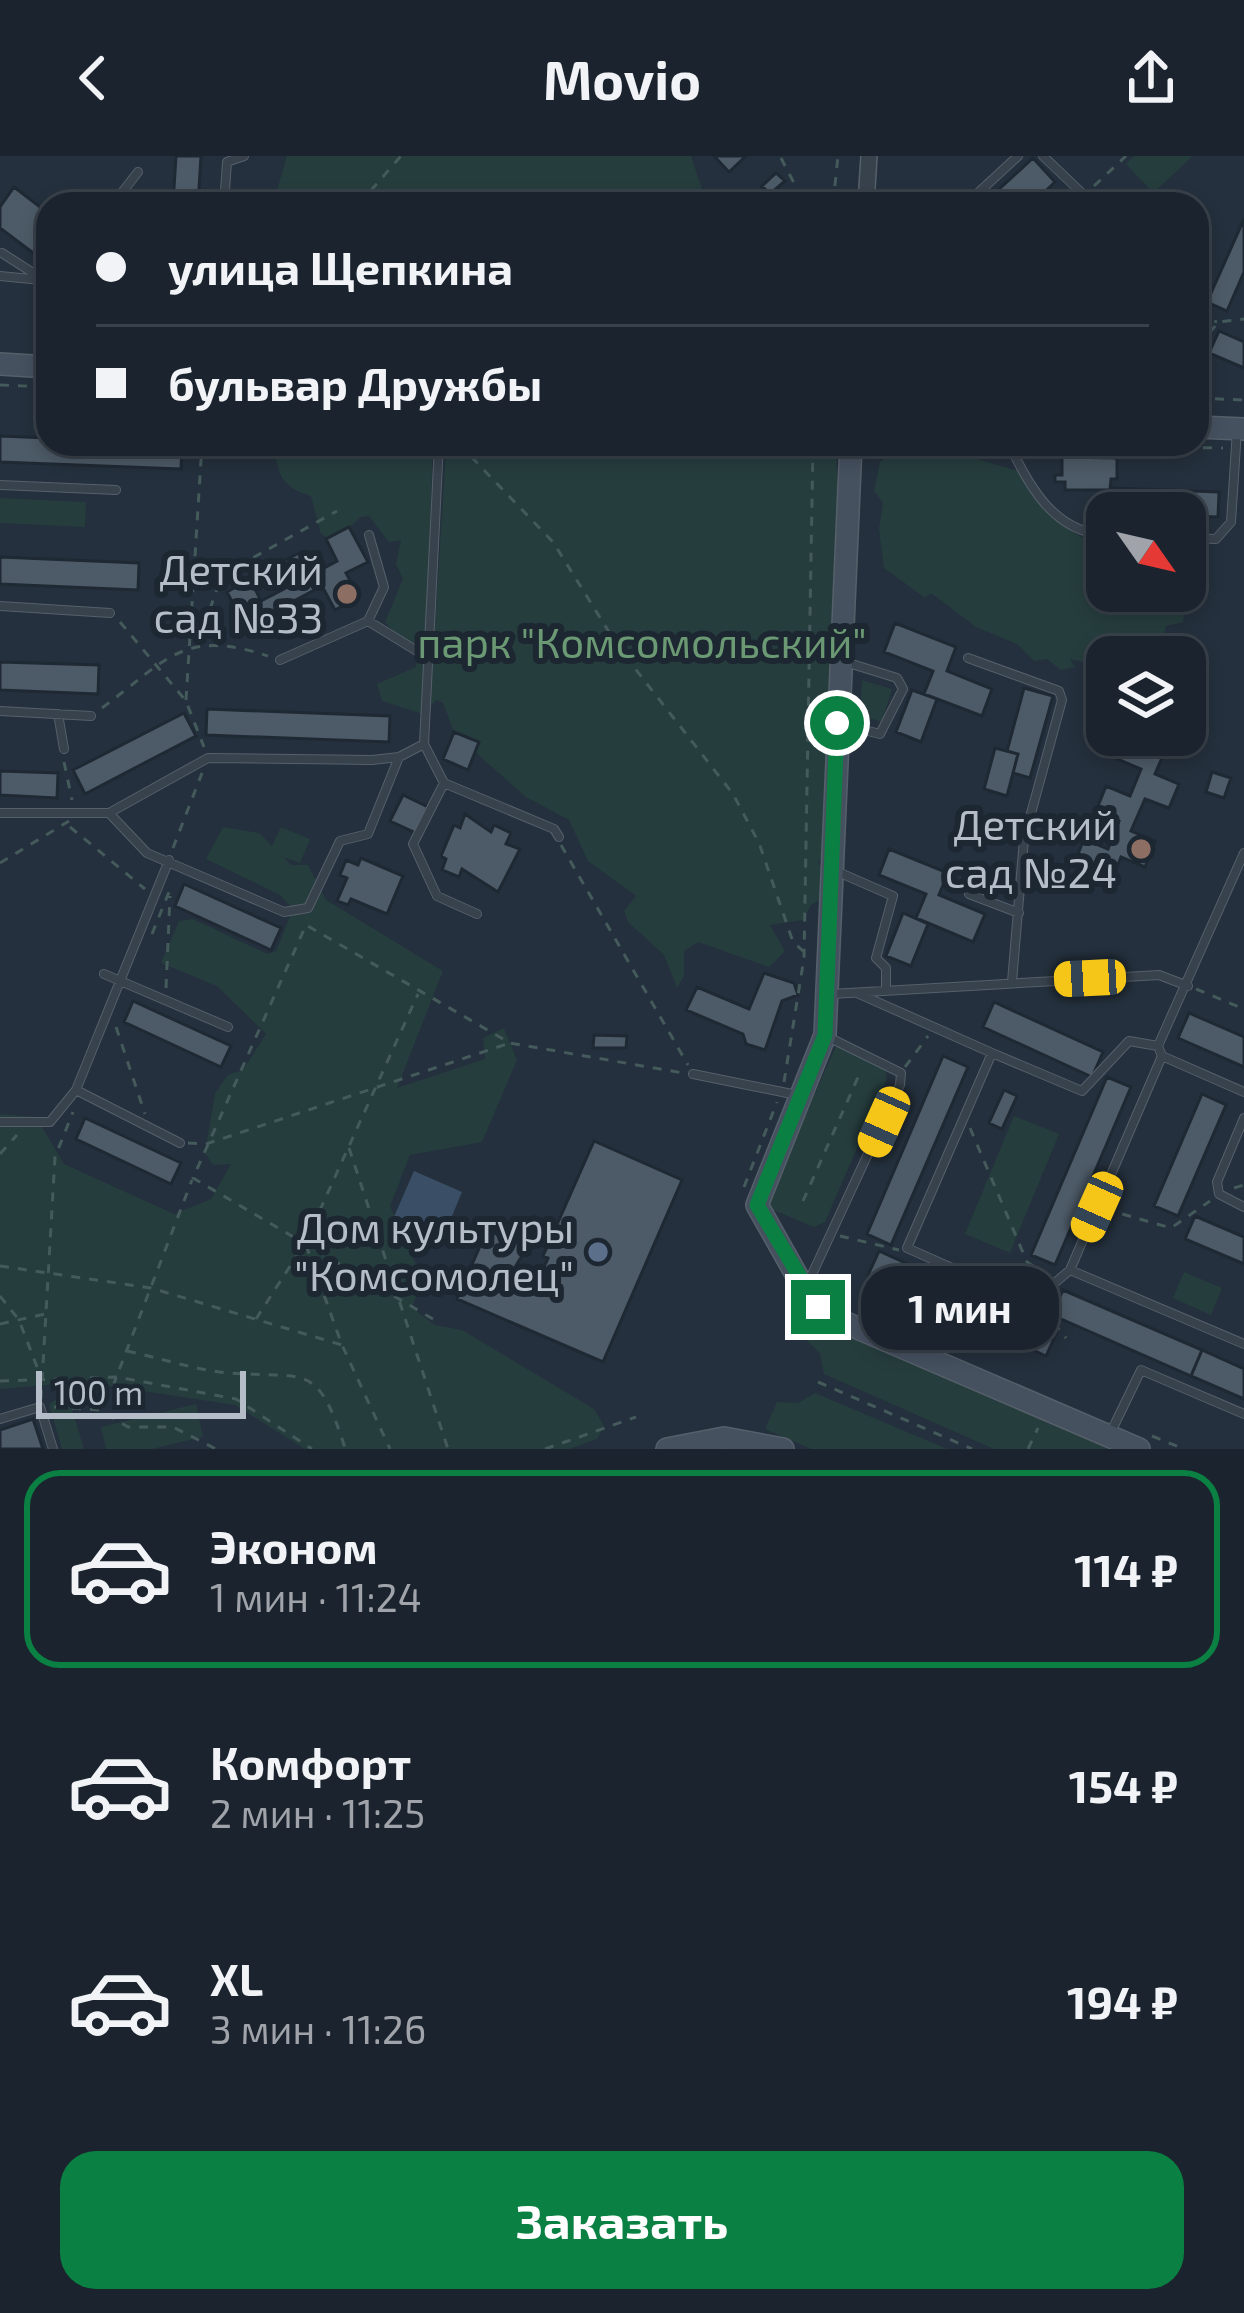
<!DOCTYPE html>
<html lang="ru">
<meta charset="utf-8">
<style>
body{margin:0;font-family:"Exo 2",sans-serif;background:#242c36;color:#f1f3f6;height:100vh;display:flex;flex-direction:column;font-size:45px;white-space:nowrap}
*{box-sizing:border-box;margin:0}
p{font-size:39px;color:#a0a4aa}
.icon{flex:none;width:66px;height:66px;fill:none;stroke:currentColor;stroke-width:2;stroke-linecap:round;stroke-linejoin:round}
.map{position:relative;height:1293px;overflow:hidden}
.side{display:flex;flex-direction:column;background:#1b242e;flex:1}
.side>*{flex:none}
.top-card{position:absolute;left:36px;top:36px;width:1173px;height:264px;border-radius:36px;box-shadow:0 6px 18px #0003,0 0 0 3px #39414a;display:grid;align-content:center;height:264px;padding:0 60px;background:#1b242e}
.needle{width:78px;rotate:124deg}
.tools{position:absolute;left:1086px;top:336px;display:grid;gap:24px}
.tools a{display:grid;place-items:center;width:120px;height:120px;border-radius:24px;background:#1b242e;box-shadow:0 6px 18px #0003,0 0 0 3px #39414a;font-size:60px}
.scale{position:absolute;left:36px;bottom:30px;width:210px;box-sizing:border-box;padding-left:12px;border:6px solid #b4bdc8;border-top:0;font-size:33px;line-height:42px;white-space:nowrap;color:#b4bdc8;-webkit-text-stroke:9px #1d2732;paint-order:stroke}
.end{position:absolute;width:54px;height:54px;margin:-27px;border:15px solid #0b8043;background:#fff;box-shadow:0 0 0 6px #fff}
.from{border-radius:50%}
.bubble{position:absolute;height:84px;border-radius:36px;background:#1b242e;box-shadow:0 6px 18px #0003,0 0 0 3px #39414a;font-size:39px;font-weight:700;line-height:84px;text-align:center}
.car{position:absolute;width:36px;height:72px;margin:-36px -18px;border-radius:15px;box-shadow:0 0 9px 3px #0007;background:linear-gradient(#f5c518 24%,#345 0 40%,#f5c518 0 76%,#345 0 86%,#f5c518 0)}
.top-card b{display:flex;align-items:center;gap:42px;height:114px;font-size:45px}
.top-card b+b{border-top:3px solid #39414a}
.top-card i{width:30px;height:30px;background:#f1f3f6}
ul{padding:21px 0 0;list-style:none}
li{display:flex;align-items:center;gap:36px;height:198px;margin:0 24px 18px;padding:0 36px;border:6px solid transparent;border-radius:36px}
li div{flex:1}
li b{display:block;font-size:45px}
li em{font-style:normal;font-weight:700}
li.on{border-color:#0b8043}
li>.icon{width:108px;height:108px;stroke-width:1.5}
.cta{display:flex;gap:24px;margin-top:auto;padding:24px 60px}
.cta a{flex:1;height:138px;border-radius:36px;background:#0b8043;color:#fff;font-size:48px;font-weight:700;line-height:138px;text-align:center}
header{display:flex;justify-content:space-between;align-items:center;height:156px;padding:0 60px;background:#1b242e;font-size:54px;font-weight:700}
.map>svg:first-child{display:block}
</style>
<header><svg class="icon" aria-label="back" viewBox="0 0 24 24"><path d="M15 5l-7 7 7 7"/></svg>Movio<svg class="icon" aria-label="share" viewBox="0 0 24 24"><path d="M12 15V3M7 8l5-5 5 5M5 13v7h14v-7"/></svg></header>
<div class="map">
<svg width="1244" height="1293" viewBox="0 0 1244 1293">
<rect width="100%" height="100%" fill="#24303d"/>
<path fill="#263d3e" d="M 287,0 L 691,0 L 707,48 L 273,48 Z
M 1134,0 L 1193,0 L 1153,37 L 1126,8 Z
M 272,288 L 433,288 L 423,558 L 382,545 L 377,528 L 416,511 L 419,490 L 399,482 L 385,466 L 403,423 L 396,408 L 401,384 L 389,386 L 369,360 L 360,361 L 334,387 L 321,378 L 311,340 C 278,330 280,318 272,288 Z
M 464,288 L 597,288 L 607,294 C 628,284 738,285 758,295 L 766,288 L 836,288 L 842,454 L 832,472 L 840,486 L 830,674 L 822,679 L 826,689 L 818,708 L 827,712 L 832,737 L 811,749 L 803,764 L 770,769 L 785,795 L 769,811 L 698,786 L 684,795 L 684,820 L 677,832 L 664,799 L 628,766 L 624,755 L 636,740 L 588,705 L 569,664 L 526,641 L 485,605 L 453,573 L 443,547 L 436,544 L 430,551 L 446,294 Z
M 940,292 L 1021,316 L 1061,368 L 1088,385 L 1107,385 L 1107,435 L 1164,435 L 1167,445 L 1186,450 L 1183,466 L 1166,470 L 1160,501 L 1107,501 L 1107,512 L 1070,503 L 1075,511 L 1061,514 L 1047,503 L 1034,505 L 1017,488 L 976,471 L 931,437 L 925,442 L 884,412 L 879,373 L 883,347 L 874,335 L 880,306 L 887,300 L 905,301 Z
M 0,342 L 86,346 L 85,371 L 0,367 Z
M 862,524 L 892,533 L 882,566 L 860,559 Z
M 223,671 L 259,677 L 272,690 L 281,671 L 310,683 L 300,707 L 283,701 L 291,709 L 308,709 L 326,744 L 443,815 L 397,932 L 485,903 L 483,882 L 504,872 L 517,904 L 482,986 L 410,999 L 390,1050 L 422,1122 L 412,1152 L 435,1169 L 462,1174 L 594,1253 L 604,1270 L 597,1283 L 569,1293 L 305,1293 L 235,1249 L 83,1226 L 0,1233 L 0,958 L 36,961 L 64,1008 L 174,1058 L 211,1043 L 231,1008 L 213,1009 L 205,997 L 215,937 L 228,919 L 243,914 L 266,878 L 217,830 L 161,807 L 179,765 L 193,763 L 267,798 L 276,795 L 293,753 L 280,739 L 206,703 Z
M 836,890 L 885,911 L 887,923 L 825,1066 L 814,1071 L 771,1053 L 767,1046 Z
M 1014,960 L 1059,978 L 1010,1097 L 965,1078 Z
M 1184,1116 L 1222,1132 L 1211,1159 L 1173,1142 Z
M 812,1161 L 1121,1293 L 994,1293 L 824,1218 L 820,1197 L 804,1182 Z
M 815,1237 L 947,1293 L 811,1293 L 765,1273 L 777,1246 L 798,1247 Z
M 55,1244 L 71,1250 L 84,1293 L 62,1293 L 49,1248 Z
M 196,1248 L 203,1281 L 152,1293 L 106,1293 L 101,1271 Z"/>
<path fill="#3a4f65" d="M 414,1015 L 462,1036 L 442,1084 L 393,1063 Z"/>
<path fill="#4d5b68" stroke="#1f2934" stroke-width="3" d="M 176,0 L 201,0 L 198,48 L 173,48 Z
M 714,0 L 746,0 L 729,16 Z
M 1033,2 L 1055,26 L 1032,48 L 983,48 Z
M 776,17 L 785,25 L 770,38 L 762,30 Z
M 14,31 L 48,57 L 48,91 L 40,102 L 0,72 L 0,51 Z
M 1244,63 L 1244,116 L 1227,155 L 1207,146 Z
M 1219,175 L 1244,186 L 1244,212 L 1209,197 Z
M 0,280 L 48,282 L 48,288 L 182,288 L 181,313 L 0,306 Z
M 1062,301 L 1117,302 L 1117,323 L 1111,323 L 1110,334 L 1065,334 L 1065,326 L 1055,326 L 1055,319 L 1062,319 Z
M 1113,332 L 1219,336 L 1218,361 L 1112,357 Z
M 349,371 L 368,406 L 346,417 L 359,441 L 335,454 L 322,430 L 290,447 L 303,470 L 279,483 L 267,460 L 245,471 L 227,436 L 250,423 L 261,445 L 286,432 L 274,410 L 299,397 L 311,419 L 337,405 L 326,383 Z
M 0,401 L 139,407 L 138,434 L 0,428 Z
M 895,467 L 956,491 L 947,515 L 992,533 L 982,560 L 924,538 L 933,515 L 884,496 Z
M 0,506 L 99,509 L 98,538 L 0,534 Z
M 1024,532 L 1053,540 L 1030,622 L 1013,617 L 1018,598 L 1007,595 Z
M 912,534 L 937,543 L 921,586 L 896,576 Z
M 207,553 L 390,560 L 389,586 L 206,579 Z
M 184,557 L 196,580 L 85,638 L 73,614 Z
M 454,576 L 479,586 L 468,614 L 443,603 Z
M 1127,579 L 1165,595 L 1155,618 L 1179,628 L 1169,652 L 1145,643 L 1131,675 L 1155,685 L 1145,711 L 1121,701 L 1112,724 L 1074,708 L 1084,683 L 1108,693 L 1119,665 L 1096,655 L 1106,630 L 1130,640 L 1141,613 L 1117,603 Z
M 995,592 L 1018,598 L 1007,640 L 984,633 Z
M 0,615 L 58,617 L 57,642 L 0,639 Z
M 1212,616 L 1231,622 L 1224,642 L 1206,636 Z
M 403,639 L 428,651 L 416,677 L 390,665 Z
M 465,658 L 491,676 L 494,669 L 511,677 L 506,688 L 520,693 L 498,736 L 462,713 L 459,721 L 442,714 L 446,703 L 441,700 L 454,669 L 460,672 Z
M 889,693 L 948,717 L 939,739 L 985,758 L 973,786 L 916,762 L 926,738 L 879,719 Z
M 361,702 L 403,720 L 387,758 L 351,743 L 348,749 L 337,745 L 347,722 L 340,719 L 346,704 L 358,709 Z
M 184,728 L 281,772 L 271,794 L 175,750 Z
M 903,757 L 928,768 L 911,810 L 886,800 Z
M 764,817 L 794,827 L 798,839 L 782,845 L 765,894 L 746,888 L 743,878 L 686,854 L 697,831 L 749,853 Z
M 133,845 L 231,890 L 221,911 L 124,866 Z
M 994,846 L 1103,896 L 1092,921 L 983,871 Z
M 1189,857 L 1244,881 L 1244,911 L 1178,882 Z
M 594,879 L 627,880 L 626,892 L 593,892 Z
M 943,900 L 968,911 L 891,1089 L 867,1078 Z
M 1107,921 L 1131,931 L 1055,1109 L 1031,1099 Z
M 1004,934 L 1017,940 L 1002,973 L 989,967 Z
M 1202,938 L 1226,949 L 1178,1060 L 1154,1050 Z
M 85,962 L 181,1007 L 171,1028 L 76,983 Z
M 594,985 L 682,1024 L 603,1206 L 457,1143 L 487,1074 L 527,1091 L 507,1125 L 533,1136 L 548,1102 L 543,1100 Z
M 1195,1060 L 1244,1081 L 1244,1108 L 1185,1083 Z
M 879,1095 L 1057,1176 L 1046,1200 L 868,1119 Z
M 1063,1134 L 1202,1194 L 1191,1220 L 1052,1159 Z
M 1202,1194 L 1244,1213 L 1244,1243 L 1191,1220 Z
M 33,1263 L 43,1293 L 0,1293 L 0,1274 Z"/>
<g fill="none" stroke-linecap="round" stroke-linejoin="round">
<defs>
<path id="service" d="M 1043,0 L 1084,39
M 113,48 L 138,16
M 224,48 L 227,6 L 244,0
M 966,48 L 1018,0
M 2,97 L 44,124
M 0,120 L 41,124
M 1009,288 C 1029,331 1055,377 1107,379
M 0,329 L 116,334
M 369,379 L 384,431 L 368,465 L 430,503
M 1185,382 L 1216,383 L 1231,366 L 1237,274
M 0,450 L 110,457
M 968,502 L 1059,535 L 1062,544 L 1024,683 L 1012,826
M 280,504 L 368,465
M 842,505 L 897,522 L 903,533 L 880,578 L 844,569
M 0,555 L 91,560
M 58,558 L 64,593
M 424,588 L 439,288
M 444,627 L 554,673 L 559,681
M 0,657 L 109,657 L 208,602 L 372,604 L 399,601 L 424,588 L 444,627 L 413,688 L 437,740 L 477,758
M 109,657 L 147,697 L 284,756 L 308,752 L 340,685 L 368,678 L 399,601
M 838,716 L 893,740 L 876,802 L 886,812 L 886,834
M 969,738 L 1019,757
M 104,818 L 228,871
M 857,837 L 992,897
M 831,838 L 1159,819 L 1188,830
M 1158,890 L 1129,885 L 1082,935 L 992,897 L 907,1092 L 1031,1147 L 1070,1114 L 1162,900 L 1158,890 L 1244,697
M 1162,900 L 1244,936
M 693,918 L 797,939
M 76,934 L 180,987
M 1244,962 L 1217,1026 L 1219,1038 L 1244,1051
M 0,966 L 50,966 L 76,934 L 169,704
M 1070,1114 L 1244,1188
M 808,1127 L 900,929 L 901,917 L 826,880
M 0,1263 L 40,1251 L 53,1293
M 1109,1280 L 1141,1214 L 1244,1258"/>
<path id="minor" d="M 866,48 L 869,0"/>
<path id="secondary" d="M 0,208 L 48,211
M 1197,271 L 1244,273
M 851,288 L 825,879 L 757,1049 L 805,1134 L 825,1158 L 1139,1293
M 667,1293 L 724,1282 L 783,1293"/>
</defs>
<use href="#service" stroke="#56606b" stroke-width="10"/>
<use href="#minor" stroke="#56606b" stroke-width="18"/>
<use href="#secondary" stroke="#56606b" stroke-width="24"/>
<path stroke="#445a5b" stroke-width="3" stroke-dasharray="9 9" stroke-linecap="butt" d="M 781,2 L 805,48
M 1094,30 L 1126,0
M 359,48 L 401,0
M 833,48 L 838,0
M 1197,160 L 1217,166
M 1197,190 L 1219,166 L 1244,163
M 0,229 L 48,231
M 1197,242 L 1244,244
M 459,288 L 553,386 L 619,492 L 733,638 L 759,687 L 793,786 L 803,795
M 889,288 L 996,289
M 1023,289 L 1223,292
M 120,466 L 186,545 L 204,591
M 198,487 L 222,419 L 337,355
M 186,544 L 202,288
M 102,552 C 167,504 183,472 268,500
M 64,606 L 72,644
M 70,671 L 145,733
M 561,689 L 688,909
M 173,692 L 202,617
M 0,707 L 69,665
M 152,778 L 171,731
M 166,832 L 170,740
M 1196,833 L 1244,853
M 116,871 L 145,958
M 905,911 L 928,880
M 784,926 L 804,802 L 813,288
M 970,972 L 1027,1106 L 1048,1120
M 188,987 L 206,988 L 510,887
M 349,992 L 448,1293
M 0,998 L 17,979
M 744,1031 L 777,946
M 1234,1032 L 1244,1029
M 803,1045 L 859,919
M 1105,1053 L 1171,1072 L 1210,1045
M 840,1080 L 899,1094
M 306,1089 L 342,1189 L 390,1293
M 0,1110 L 151,1132 L 342,1189
M 0,1140 L 19,1164 L 42,1224
M 1042,1153 L 1066,1182
M 256,1163 L 305,1087 L 418,838
M 433,1163 L 193,1022 L 306,769 L 510,887 L 683,917
M 0,1168 L 45,1158
M 127,1195 C 160,1202 195,1214 229,1217 C 306,1223 317,1204 345,1292
M 0,1225 L 117,1221 L 236,1243 L 312,1293
M 818,1226 L 972,1293
M 113,1230 L 192,1024
M 41,1243 L 55,1001 L 73,956
M 54,1251 L 100,1254 L 128,1271 L 173,1271 L 216,1293
M 1152,1280 L 1184,1293
M 545,1293 L 636,1261
M 1028,1293 L 1038,1272"/>
<use href="#service" stroke="#38424d" stroke-width="8"/>
<use href="#minor" stroke="#38424d" stroke-width="15"/>
<use href="#secondary" stroke="#465160" stroke-width="21"/>
</g>
<g fill="none" stroke-linecap="round" stroke-linejoin="round">
<path stroke="#0b8043" stroke-width="15" d="M 818,1151 L 757,1049 L 825,879 L 837,567"/>
</g>
<g fill="#8d6e63" stroke="#1d2732" stroke-width="4.5">
<circle cx="347" cy="438" r="12"/>
<circle cx="1141" cy="693" r="12"/>
</g>
<circle fill="#5c6f8a" stroke="#1d2732" stroke-width="4.5" cx="598" cy="1096" r="12"/>
<g text-anchor="middle" stroke-width="12" stroke-linejoin="round" paint-order="stroke">
<g font-size="42" fill="#b4bdc8" stroke="#1d2732" text-anchor="end">
<text x="323" y="429">Детский<tspan x="323" dy="48">сад №33</tspan></text>
<text x="1117" y="684">Детский<tspan x="1117" dy="48">сад №24</tspan></text>
<text x="574" y="1087">Дом культуры<tspan x="574" dy="48">"Комсомолец"</tspan></text>
</g>
<g font-size="42" fill="#6b9973" stroke="#1d2732">
<text x="642" y="502">парк "Комсомольский"</text>
</g>
</g>
</svg>
<div class="tools">
<a><svg class="needle" viewBox="-14 -14 28 28"><path d="M0-13l5 13h-10z" fill="#e53935"/><path d="M0 13l5-13h-10z" fill="#a0a4aa"/></svg></a>
<a><svg class="icon" aria-label="layers" viewBox="0 0 24 24"><path d="M12 4l9 5-9 5-9-5zM3 14l9 5 9-5"/></svg></a>
</div>
<div class="scale">100 m</div>
<i class="end from" style="left:837px;top:567px"></i>
<i class="end" style="left:818px;top:1151px"></i>
<div class="bubble" style="left:861px;top:1110px;width:198px">1 мин</div>
<i class="car" style="left:1090px;top:822px;rotate:267deg"></i>
<i class="car" style="left:884px;top:966px;rotate:204deg"></i>
<i class="car" style="left:1097px;top:1051px;rotate:204deg"></i>
<div class="top-card">
<b><i class="from"></i>улица Щепкина</b>
<b><i></i>бульвар Дружбы</b>
</div>
</div>
<section class="side">
<ul>
<li class="on"><svg class="icon" aria-label="car" viewBox="0 0 24 24"><path d="M5 17H2v-5l4-1 3-4h7l3 4 3 1v5h-3M9 17h6M6 11h13"/><circle cx="7" cy="17" r="2"/><circle cx="17" cy="17" r="2"/></svg><div><b>Эконом</b><p>1 мин · 11:24</p></div><em>114 ₽</em></li>
<li><svg class="icon" aria-label="car" viewBox="0 0 24 24"><path d="M5 17H2v-5l4-1 3-4h7l3 4 3 1v5h-3M9 17h6M6 11h13"/><circle cx="7" cy="17" r="2"/><circle cx="17" cy="17" r="2"/></svg><div><b>Комфорт</b><p>2 мин · 11:25</p></div><em>154 ₽</em></li>
<li><svg class="icon" aria-label="car" viewBox="0 0 24 24"><path d="M5 17H2v-5l4-1 3-4h7l3 4 3 1v5h-3M9 17h6M6 11h13"/><circle cx="7" cy="17" r="2"/><circle cx="17" cy="17" r="2"/></svg><div><b>XL</b><p>3 мин · 11:26</p></div><em>194 ₽</em></li>
</ul>
<div class="cta"><a>Заказать</a></div>
</section>
